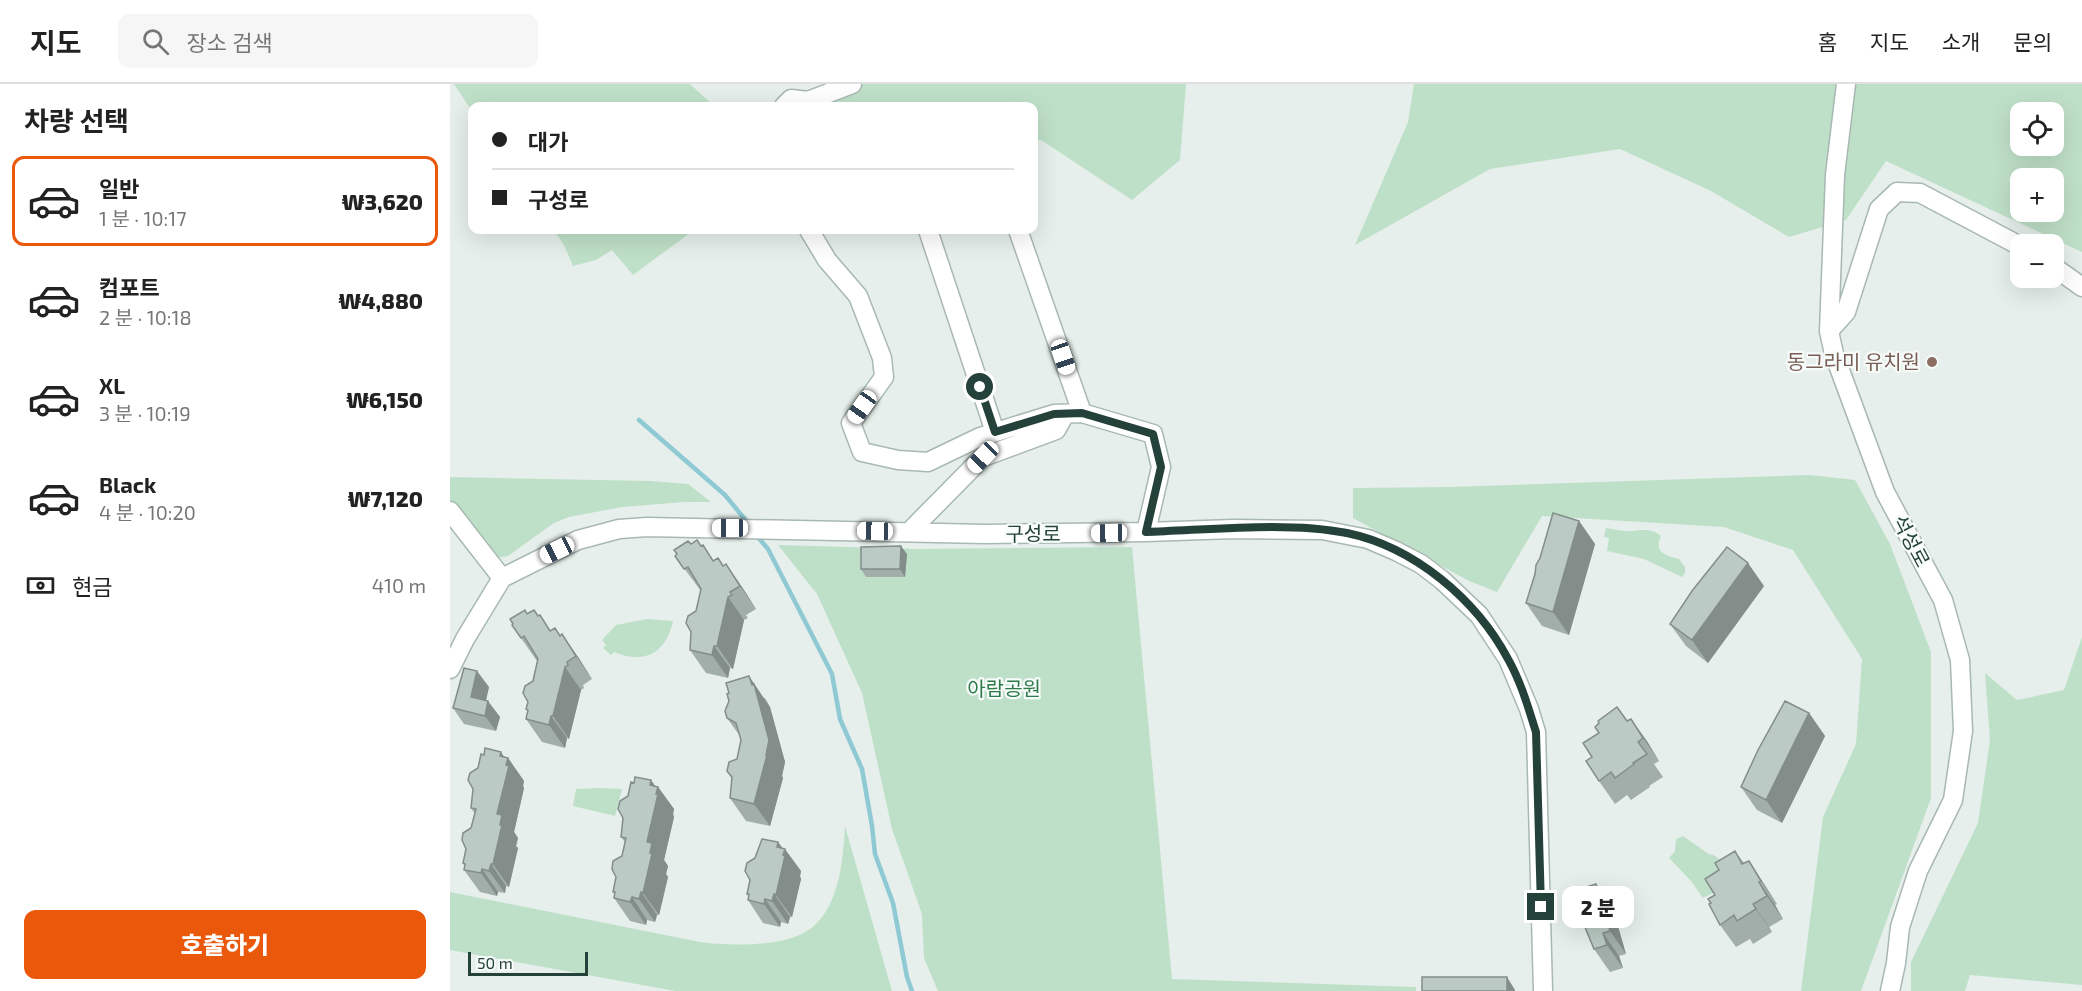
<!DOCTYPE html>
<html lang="ko">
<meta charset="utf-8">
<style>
body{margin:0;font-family:"Exo 2","Noto Sans KR",sans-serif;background:#f6f6f6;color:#222;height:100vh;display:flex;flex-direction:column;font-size:22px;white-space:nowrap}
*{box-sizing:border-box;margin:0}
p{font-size:20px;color:#767676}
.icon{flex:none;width:33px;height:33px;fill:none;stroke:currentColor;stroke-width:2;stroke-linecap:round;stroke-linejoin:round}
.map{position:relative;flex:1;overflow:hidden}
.panel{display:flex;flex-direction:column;background:#fff;width:450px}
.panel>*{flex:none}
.banner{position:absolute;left:18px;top:18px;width:570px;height:132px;border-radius:12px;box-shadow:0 6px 24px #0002;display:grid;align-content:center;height:132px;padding:0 24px;background:#fff}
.fabs{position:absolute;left:1560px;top:18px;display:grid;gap:12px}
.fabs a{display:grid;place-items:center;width:54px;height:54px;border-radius:12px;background:#fff;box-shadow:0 6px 24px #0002;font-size:30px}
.scale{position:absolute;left:18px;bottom:15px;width:120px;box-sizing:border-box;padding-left:6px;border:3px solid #24423a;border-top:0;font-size:16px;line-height:21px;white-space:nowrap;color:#24423a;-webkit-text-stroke:4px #f7fbf9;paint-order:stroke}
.end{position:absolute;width:27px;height:27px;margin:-14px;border:8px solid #24423a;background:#fff;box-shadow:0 0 0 3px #fff}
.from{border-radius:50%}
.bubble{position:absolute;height:42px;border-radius:12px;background:#fff;box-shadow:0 6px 24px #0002;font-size:20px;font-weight:800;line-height:42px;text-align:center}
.car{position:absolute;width:18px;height:36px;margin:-18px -9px;border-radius:8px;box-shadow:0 0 4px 2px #0007;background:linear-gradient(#fff 24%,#345 0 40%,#fff 0 76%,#345 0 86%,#fff 0)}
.banner b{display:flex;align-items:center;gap:21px;height:57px;font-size:22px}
.banner b+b{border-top:2px solid #e0e0e0}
.banner i{width:15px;height:15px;background:#222}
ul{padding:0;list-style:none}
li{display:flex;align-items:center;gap:18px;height:90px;margin:0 12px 9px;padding:0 12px;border:3px solid transparent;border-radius:12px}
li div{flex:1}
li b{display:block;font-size:22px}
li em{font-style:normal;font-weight:800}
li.on{border-color:#ea580c}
li>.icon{width:54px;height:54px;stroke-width:1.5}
h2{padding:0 24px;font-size:27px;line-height:72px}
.pay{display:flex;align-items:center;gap:15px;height:66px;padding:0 24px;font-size:22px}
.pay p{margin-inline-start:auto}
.action{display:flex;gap:12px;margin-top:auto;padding:12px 24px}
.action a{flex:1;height:69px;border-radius:12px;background:#ea580c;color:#fff;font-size:24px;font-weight:800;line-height:69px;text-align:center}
header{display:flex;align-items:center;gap:36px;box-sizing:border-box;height:84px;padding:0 30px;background:#fff;border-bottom:2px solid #e0e0e0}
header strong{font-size:28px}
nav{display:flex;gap:33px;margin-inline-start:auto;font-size:21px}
.search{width:420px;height:54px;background:#f6f6f6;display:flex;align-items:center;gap:15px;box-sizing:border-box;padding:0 21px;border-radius:12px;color:#767676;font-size:22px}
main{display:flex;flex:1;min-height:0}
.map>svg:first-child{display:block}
</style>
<header>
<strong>지도</strong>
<div class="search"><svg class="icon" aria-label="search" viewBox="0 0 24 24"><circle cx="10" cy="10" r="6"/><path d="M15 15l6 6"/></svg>장소 검색</div>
<nav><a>홈</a><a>지도</a><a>소개</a><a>문의</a></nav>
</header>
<main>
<section class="panel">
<h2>차량 선택</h2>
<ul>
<li class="on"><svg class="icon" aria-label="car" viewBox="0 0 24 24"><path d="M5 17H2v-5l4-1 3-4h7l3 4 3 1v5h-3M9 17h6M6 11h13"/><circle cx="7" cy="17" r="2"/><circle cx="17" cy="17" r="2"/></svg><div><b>일반</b><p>1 분 · 10:17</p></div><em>₩3,620</em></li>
<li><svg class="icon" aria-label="car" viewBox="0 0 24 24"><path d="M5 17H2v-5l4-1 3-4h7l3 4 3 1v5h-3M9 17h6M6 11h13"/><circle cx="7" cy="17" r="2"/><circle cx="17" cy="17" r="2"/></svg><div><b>컴포트</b><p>2 분 · 10:18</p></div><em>₩4,880</em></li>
<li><svg class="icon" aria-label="car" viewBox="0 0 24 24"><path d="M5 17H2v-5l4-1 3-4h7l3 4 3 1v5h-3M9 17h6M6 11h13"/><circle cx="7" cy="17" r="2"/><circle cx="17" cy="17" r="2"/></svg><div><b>XL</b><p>3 분 · 10:19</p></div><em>₩6,150</em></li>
<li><svg class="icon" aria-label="car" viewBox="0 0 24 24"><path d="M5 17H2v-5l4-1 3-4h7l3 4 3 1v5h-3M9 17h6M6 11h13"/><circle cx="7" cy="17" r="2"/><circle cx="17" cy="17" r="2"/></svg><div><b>Black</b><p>4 분 · 10:20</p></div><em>₩7,120</em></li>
</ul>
<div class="pay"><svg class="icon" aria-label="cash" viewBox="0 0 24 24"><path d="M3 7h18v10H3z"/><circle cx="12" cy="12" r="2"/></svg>현금<p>410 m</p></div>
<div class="action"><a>호출하기</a></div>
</section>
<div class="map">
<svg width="1632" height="907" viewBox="0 0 1632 907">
<rect width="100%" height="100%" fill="#e6efeb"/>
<path fill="#bfe0c8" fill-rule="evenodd" d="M 4,0 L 240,0 L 264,22 L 22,22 L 22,27 Z
M 402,0 L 736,0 L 730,76 L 682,116 L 591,56 L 584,56 L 584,22 L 368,22 Z
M 964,0 L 1632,0 L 1632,168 L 1436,77 L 1396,136 L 1339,153 L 1261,107 L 1170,65 L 1040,85 L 905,161 L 958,38 ZM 1570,28 L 1604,28 L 1604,62 L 1570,62 ZM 1570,94 L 1604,94 L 1604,128 L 1570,128 Z
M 104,146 L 244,146 L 183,191 L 162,166 L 146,176 L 123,182 L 114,161 Z
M 1360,391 L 1405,396 L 1440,460 L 1481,568 L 1481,714 L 1411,907 L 1351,907 L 1373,733 L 1406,660 L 1412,575 L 1343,466 L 1274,443 L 1092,432 L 1047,508 L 1019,497 L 903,434 L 903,404 L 1000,403 Z
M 0,393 L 200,397 L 238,400 L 261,418 L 235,418 L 172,423 L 119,433 L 104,439 L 58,472 L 45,474 L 19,451 L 0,417 Z
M 1156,444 C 1164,445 1174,448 1182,447 C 1193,446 1201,444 1211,452 C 1203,468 1216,472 1229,475 L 1235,483 L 1235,489 L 1232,493 L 1194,475 L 1157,467 L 1159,454 L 1154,453 Z
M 328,461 L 468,465 L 682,463 L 722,895 L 966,903 L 966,907 L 488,907 L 474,874 L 472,830 L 442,745 L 412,609 L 367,510 Z
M 197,535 L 223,537 C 216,569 195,581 164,568 L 161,571 L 153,564 L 156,561 L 152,556 L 166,541 Z
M 1632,553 L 1632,901 L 1520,891 L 1515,907 L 1461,907 L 1461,878 L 1528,739 L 1540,656 L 1535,589 L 1567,616 L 1614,606 Z
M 149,704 L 172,705 L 165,732 L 123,722 L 126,705 Z
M 395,742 L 442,907 L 225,907 L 0,866 L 0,808 L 250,858 C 281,862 339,864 364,842 C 390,818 393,775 395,742 Z
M 1233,752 L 1260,771 L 1262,770 L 1271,776 L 1265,808 L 1253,814 L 1241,797 L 1219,774 L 1225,767 L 1226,755 Z"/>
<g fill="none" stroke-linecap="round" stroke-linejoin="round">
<path stroke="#8ec9d4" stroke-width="4.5" d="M 189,336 L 275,411 L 298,439
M 306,451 L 318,465 L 382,590 L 390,635 L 412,685 L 422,742 L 425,770 L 443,819 L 457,893 L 462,907"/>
<defs>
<path id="minor" d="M 1396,0 L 1385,91 L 1379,247 L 1384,270 L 1435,408 L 1493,516 L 1510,576 L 1513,647 L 1503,716 L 1468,787 L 1450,843 L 1446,879 L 1440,907
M 334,22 L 341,15 L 358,17 L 402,0
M 359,146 L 377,176 L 408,212 L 432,274 L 434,293 L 401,339 L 412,368 L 448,376 L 478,378 L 530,353 L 604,330 L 632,329 L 703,350 L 711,383 L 696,448
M 478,146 L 545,348
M 568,146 L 632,329
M 1604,183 L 1632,203
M 1379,247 L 1396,228 L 1429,125 L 1447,108 L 1470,109 L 1570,162
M 0,427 L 52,494
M 459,448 L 533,373 L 606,346 L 615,330
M 0,585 L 15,555 L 52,494 L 128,456 L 169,445 L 197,443 L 536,450 L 696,448 L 783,445 L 872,446 L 918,455 L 946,467 L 971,480 L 992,496 L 1029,531 L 1058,575 L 1079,625 L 1086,648 L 1093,907"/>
</defs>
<use href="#minor" stroke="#a8b8b2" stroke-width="21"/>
<use href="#minor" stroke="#fff" stroke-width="18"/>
</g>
<path fill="#a1aea9" d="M 1129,437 L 1145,460 L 1119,551 L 1092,542 L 1076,519 L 1090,474 Z
M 241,460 L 251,462 L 264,477 L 274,482 L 292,503 L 306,525 L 296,531 L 298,534 L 294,536 L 283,585 L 280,584 L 278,594 L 256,589 L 240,566 L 246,527 L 251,507 L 225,472 Z
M 457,470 L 455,493 L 416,493 L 411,485 Z
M 1314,502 L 1258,579 L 1236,562 L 1220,540 Z
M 78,530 L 88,532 L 101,547 L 110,552 L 128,573 L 142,595 L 133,601 L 134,604 L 131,606 L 119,655 L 117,654 L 115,664 L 92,658 L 76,635 L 78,628 L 76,625 L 87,577 L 62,541 Z
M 39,603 L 36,616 L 50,633 L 46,647 L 14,640 L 3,624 Z
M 315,614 L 320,623 L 335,678 L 332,692 L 333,694 L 320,742 L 296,737 L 280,714 L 282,695 L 277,687 L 287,675 L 291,656 L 290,652 L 277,634 Z
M 1359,629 L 1375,652 L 1332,739 L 1307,726 L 1291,703 Z
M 1181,635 L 1209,677 L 1204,680 L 1213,693 L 1199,702 L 1200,703 L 1181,716 L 1177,711 L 1165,720 L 1149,697 L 1142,673 L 1149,649 L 1149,639 L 1177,637 Z
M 55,673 L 58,674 L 74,697 L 73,702 L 74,704 L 64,748 L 68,754 L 66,762 L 68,764 L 59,803 L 56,802 L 55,809 L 48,808 L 47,812 L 30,808 L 14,786 L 15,782 L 13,779 L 25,730 L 21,724 Z
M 201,696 L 205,702 L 208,703 L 224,725 L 223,730 L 224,733 L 214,776 L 218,782 L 216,790 L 218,793 L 209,831 L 207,831 L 205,838 L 197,836 L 196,841 L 180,837 L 164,814 L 165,810 L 163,808 L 175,758 L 171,753 L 184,699 Z
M 328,758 L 351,787 L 350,792 L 351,795 L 342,833 L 340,833 L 338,840 L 331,838 L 330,843 L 313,839 L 298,816 L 298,812 L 297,810 Z
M 1285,767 L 1294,779 L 1299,777 L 1314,800 L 1327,820 L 1325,821 L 1333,835 L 1319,843 L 1322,848 L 1303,860 L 1300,855 L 1286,863 L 1270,841 L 1261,819 L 1265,811 L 1269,786 Z
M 1162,822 L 1176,870 L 1169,872 L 1173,884 L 1160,888 L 1144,865 Z"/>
<path fill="#838d89" d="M 1129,437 L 1145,460 L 1119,551 L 1103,528 Z
M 451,462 L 457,470 L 455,493 L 450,485 Z
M 1298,479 L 1314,502 L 1258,579 L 1242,556 Z
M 276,480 L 292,503 L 306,525 L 290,502 Z
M 278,513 L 294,536 L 283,585 L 267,562 Z
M 112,550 L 128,573 L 142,595 L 126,572 Z
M 264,562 L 280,584 L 278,594 L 262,571 Z
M 115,583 L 131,606 L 119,655 L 103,632 Z
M 27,587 L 39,603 L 33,629 L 21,613 Z
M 299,592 L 320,623 L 335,678 L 332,692 L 333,694 L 320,742 L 304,720 L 316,671 L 302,601 Z
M 38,617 L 50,633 L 46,647 L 35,632 Z
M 1359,629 L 1375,652 L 1332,739 L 1316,716 Z
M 101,632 L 117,654 L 115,664 L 99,641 Z
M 1181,635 L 1197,657 L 1209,677 L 1193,654 Z
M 51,668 L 57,677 L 58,674 L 74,697 L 73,702 L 74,704 L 64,748 L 68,754 L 66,762 L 68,764 L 59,803 L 43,780 Z
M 201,696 L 207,705 L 208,703 L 224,725 L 223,730 L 224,733 L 214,776 L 218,782 L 216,790 L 218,793 L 209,831 L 193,809 L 200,769 L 197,758 Z
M 328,758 L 334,767 L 335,765 L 351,787 L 350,792 L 351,795 L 342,833 L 326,811 L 327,763 Z
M 1299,777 L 1314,800 L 1327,820 L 1311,797 Z
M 41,780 L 56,802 L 55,809 L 39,787 Z
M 32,785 L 48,808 L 47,812 L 31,789 Z
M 1309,798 L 1325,821 L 1333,835 L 1317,812 Z
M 1146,800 L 1162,822 L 1176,870 L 1160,847 Z
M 191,808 L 207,831 L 205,838 L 189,815 Z
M 324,810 L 340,833 L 338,840 L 322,817 Z
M 182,813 L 197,836 L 196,841 L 180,818 Z
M 315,815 L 331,838 L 330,843 L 314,820 Z
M 1303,820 L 1319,843 L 1322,848 L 1306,825 Z
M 1153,849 L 1169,872 L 1173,884 L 1157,861 Z
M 1057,893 L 1065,906 L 1065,907 L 1057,907 Z"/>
<path fill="#bbcac4" stroke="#838d89" stroke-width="1.5" d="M 1103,429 L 1129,437 L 1103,528 L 1076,519 L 1085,490 L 1086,481 L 1090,474 Z
M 247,456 L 251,462 L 253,461 L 263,477 L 268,474 L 273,482 L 276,480 L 290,502 L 280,508 L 282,511 L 278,513 L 267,562 L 264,562 L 262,571 L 240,566 L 241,548 L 236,539 L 238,532 L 246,527 L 251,505 L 238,483 L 234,485 L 225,472 L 227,470 L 224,466 L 238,457 L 241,460 Z
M 451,462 L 450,485 L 411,485 L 411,463 Z
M 1277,463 L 1298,479 L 1242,556 L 1220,540 L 1242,507 Z
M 75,526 L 77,530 L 84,526 L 88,532 L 90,531 L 100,547 L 105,544 L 110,552 L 112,550 L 126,572 L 117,578 L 118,581 L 115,583 L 103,632 L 101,632 L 99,641 L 76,635 L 78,626 L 76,625 L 78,618 L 73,609 L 75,602 L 83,597 L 88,575 L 74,552 L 71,554 L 62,541 L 63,540 L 60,535 Z
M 14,584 L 27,587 L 21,613 L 38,617 L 35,632 L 3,624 Z
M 299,592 L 302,601 L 304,600 L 319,656 L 316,671 L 317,671 L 304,720 L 280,714 L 282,693 L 277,687 L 279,678 L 287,675 L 291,656 L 286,639 L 277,634 L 275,627 L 279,617 L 277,610 L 279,609 L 276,599 Z
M 1335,617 L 1359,629 L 1316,716 L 1291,703 L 1308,666 Z
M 1167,623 L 1177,637 L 1181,635 L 1193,654 L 1188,658 L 1197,670 L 1183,679 L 1184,680 L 1165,694 L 1161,688 L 1149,697 L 1136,677 L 1142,673 L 1133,659 L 1149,649 L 1145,643 L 1149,639 L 1148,637 Z
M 35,664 L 51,668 L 50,672 L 58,674 L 56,681 L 59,682 L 47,730 L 52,731 L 50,741 L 52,741 L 43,780 L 41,780 L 39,787 L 32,785 L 31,789 L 14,786 L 15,780 L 13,779 L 16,765 L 12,756 L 13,749 L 21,744 L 26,725 L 21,724 L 23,705 L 18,696 L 20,689 L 28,684 L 31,670 L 34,671 Z
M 185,693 L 201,696 L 200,701 L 208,703 L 206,710 L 208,710 L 197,758 L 202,759 L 200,769 L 202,770 L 193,809 L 191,808 L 189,815 L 182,813 L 180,818 L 164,814 L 165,808 L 163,808 L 166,793 L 162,785 L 163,777 L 172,772 L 176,754 L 171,753 L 173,734 L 168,725 L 170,717 L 178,712 L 181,698 L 184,699 Z
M 312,755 L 328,758 L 327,763 L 335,765 L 333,771 L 335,772 L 326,811 L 324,810 L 322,817 L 315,815 L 314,820 L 298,816 L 299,810 L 297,810 L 300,796 L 295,787 L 297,779 L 305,774 Z
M 1285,767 L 1292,780 L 1299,777 L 1311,797 L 1309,798 L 1317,812 L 1303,820 L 1306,825 L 1287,837 L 1284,831 L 1270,841 L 1259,820 L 1261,819 L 1258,815 L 1265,811 L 1255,795 L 1269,786 L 1265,779 Z
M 1146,800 L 1160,847 L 1153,849 L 1157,861 L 1144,865 L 1130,831 L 1124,807 Z
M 972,893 L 1057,893 L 1057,907 L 972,907 Z"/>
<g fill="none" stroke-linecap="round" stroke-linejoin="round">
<path stroke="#24423a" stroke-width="8" d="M 530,303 L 545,348 L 604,330 L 632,329 L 703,350 L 711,383 L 696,448 C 758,446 837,437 897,449 C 964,463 1026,515 1058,575 C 1071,598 1078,623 1086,648 L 1091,823"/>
</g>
<circle fill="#8d6e63" stroke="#f7fbf9" stroke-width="2" cx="1482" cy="278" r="6"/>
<g text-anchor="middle" stroke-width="4.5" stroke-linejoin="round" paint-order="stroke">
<g font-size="20" fill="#785e54" stroke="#f7fbf9" text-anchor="end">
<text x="1470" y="285">동그라미 유치원</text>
</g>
<g font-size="20" fill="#24423a" stroke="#f7fbf9">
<text x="583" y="457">구성로</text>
<text transform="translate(1461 457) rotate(62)" y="7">석성로</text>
</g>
<g font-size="20" fill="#2d7a4b" stroke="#f7fbf9">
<text x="554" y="612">아람공원</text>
</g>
</g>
</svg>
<div class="fabs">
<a><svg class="icon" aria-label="locate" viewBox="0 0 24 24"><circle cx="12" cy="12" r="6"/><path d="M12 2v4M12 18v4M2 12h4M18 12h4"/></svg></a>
<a>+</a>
<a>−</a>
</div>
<div class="scale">50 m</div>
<i class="end from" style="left:530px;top:303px"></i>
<i class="end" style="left:1091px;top:823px"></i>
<div class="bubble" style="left:1112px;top:802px;width:72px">2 분</div>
<i class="car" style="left:613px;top:273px;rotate:161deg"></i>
<i class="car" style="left:412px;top:323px;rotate:215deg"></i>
<i class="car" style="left:533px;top:373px;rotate:224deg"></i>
<i class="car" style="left:280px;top:444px;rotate:270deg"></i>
<i class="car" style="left:425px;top:447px;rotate:271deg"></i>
<i class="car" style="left:659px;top:449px;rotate:269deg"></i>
<i class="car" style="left:107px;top:466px;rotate:244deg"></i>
<div class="banner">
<b><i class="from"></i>대가</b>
<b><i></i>구성로</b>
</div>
</div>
</main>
